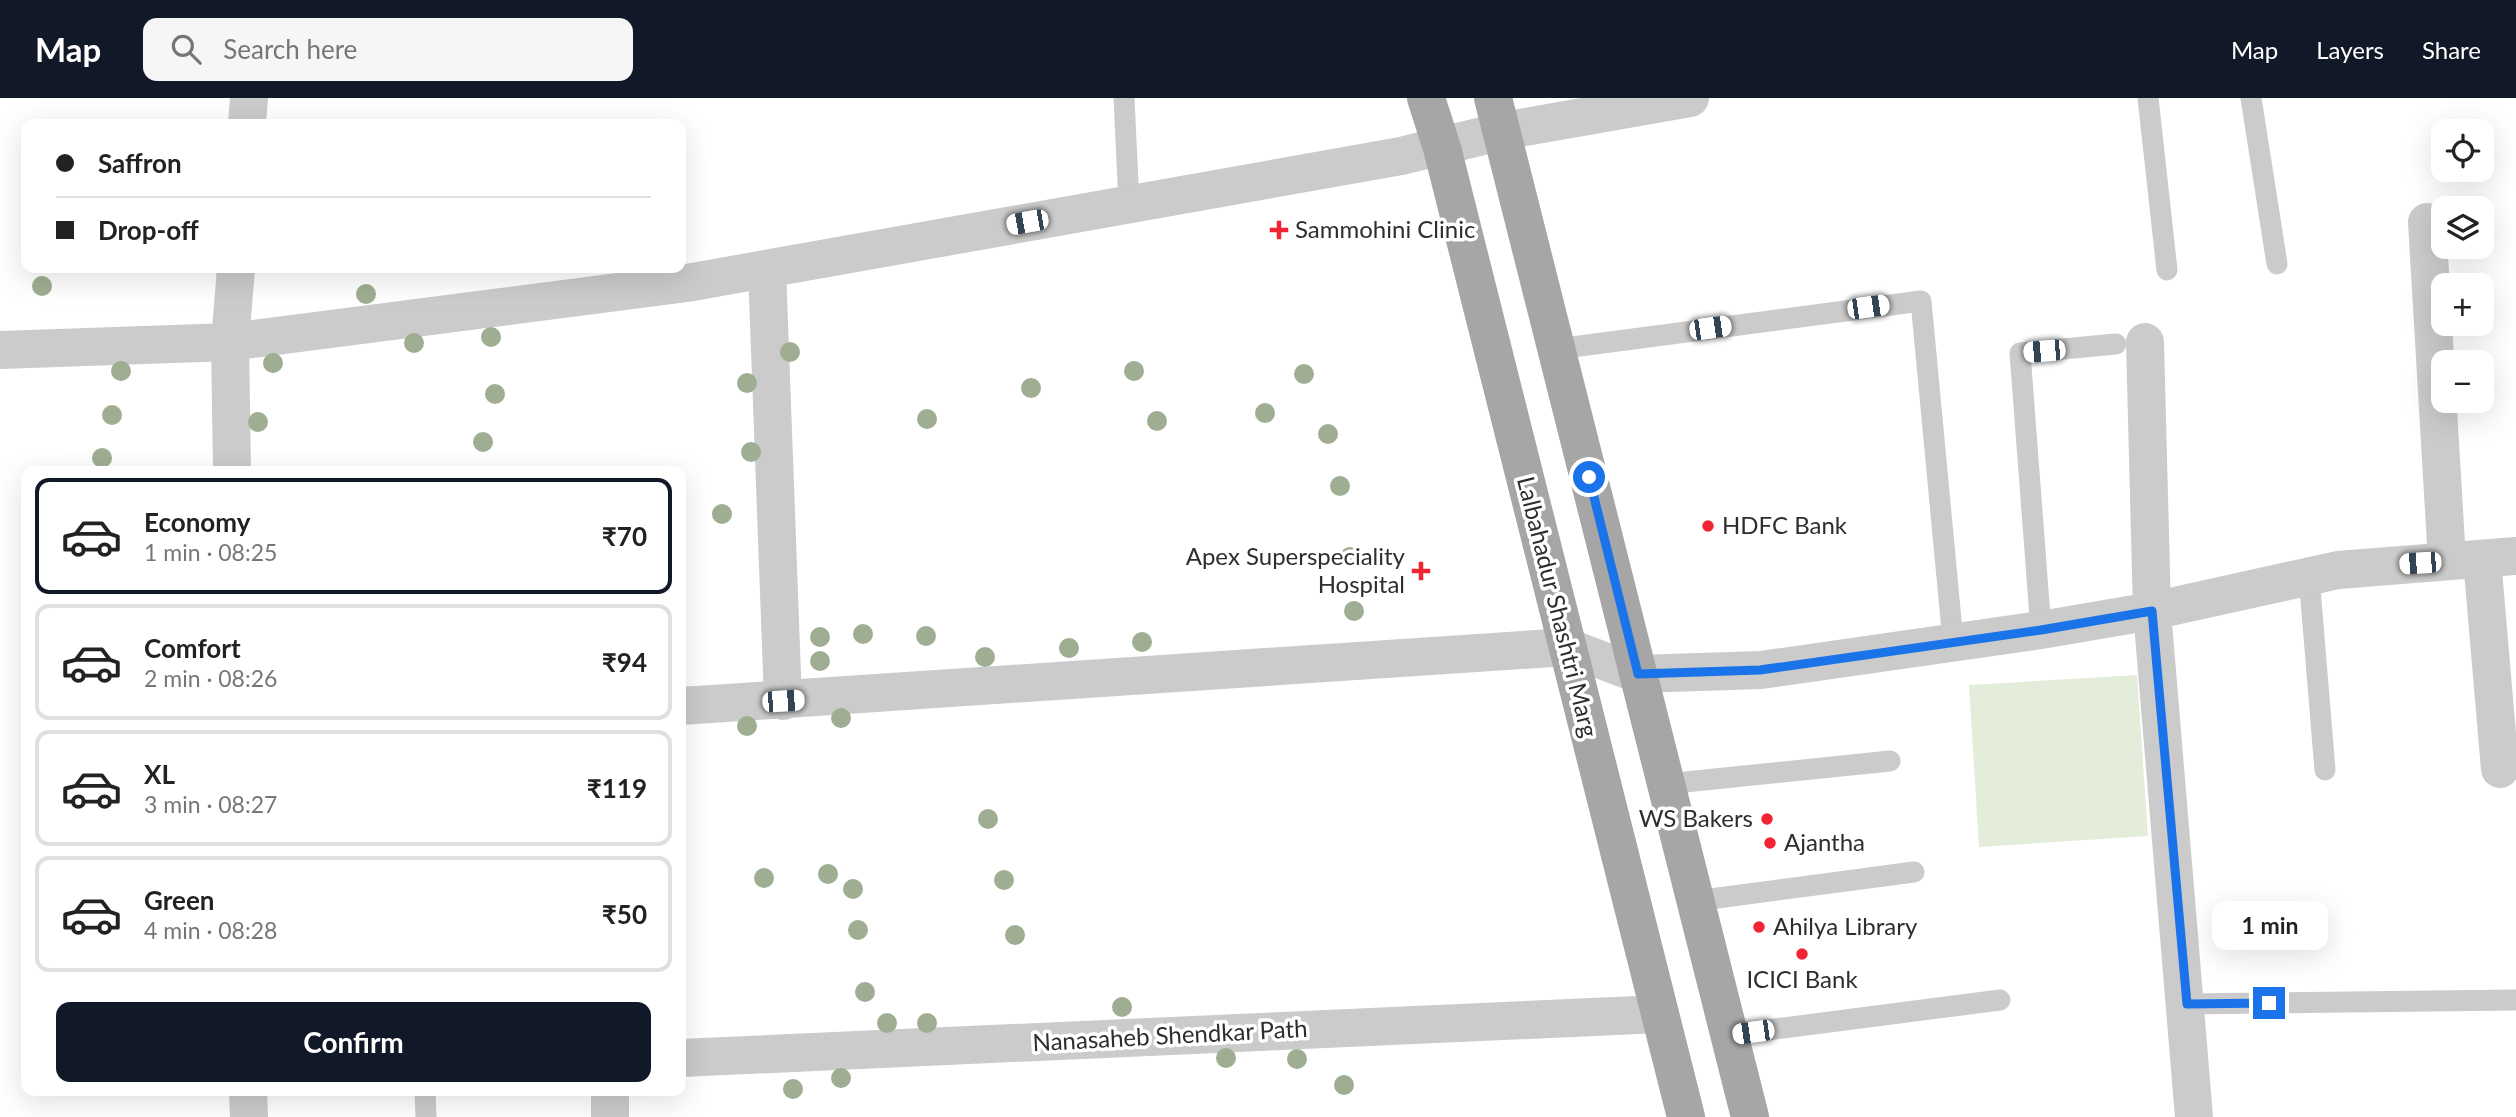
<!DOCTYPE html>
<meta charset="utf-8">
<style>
body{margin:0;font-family:Lato,sans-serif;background:#f6f6f6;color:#222;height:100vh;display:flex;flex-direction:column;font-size:26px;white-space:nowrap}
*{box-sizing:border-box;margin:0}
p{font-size:23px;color:#767676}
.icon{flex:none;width:38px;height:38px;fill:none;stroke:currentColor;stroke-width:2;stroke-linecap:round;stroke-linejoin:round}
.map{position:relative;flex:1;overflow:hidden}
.sheet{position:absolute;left:21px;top:368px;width:665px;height:630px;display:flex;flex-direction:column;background:#fff;border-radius:14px;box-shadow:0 7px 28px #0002}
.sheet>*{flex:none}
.guide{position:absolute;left:21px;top:21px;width:665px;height:154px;border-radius:14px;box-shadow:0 7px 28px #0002;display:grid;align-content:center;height:154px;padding:0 35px;background:#fff}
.tools{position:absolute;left:2431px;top:21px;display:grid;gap:14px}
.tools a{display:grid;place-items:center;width:63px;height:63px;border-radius:14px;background:#fff;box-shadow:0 7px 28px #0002;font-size:35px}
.end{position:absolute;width:32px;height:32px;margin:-16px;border:9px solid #1a73e8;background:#fff;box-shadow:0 0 0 4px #fff}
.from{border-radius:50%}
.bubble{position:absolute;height:49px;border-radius:14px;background:#fff;box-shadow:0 7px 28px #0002;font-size:23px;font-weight:700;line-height:49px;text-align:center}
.car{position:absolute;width:21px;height:42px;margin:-21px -10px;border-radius:9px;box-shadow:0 0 5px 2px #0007;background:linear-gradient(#fff 24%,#345 0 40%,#fff 0 76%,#345 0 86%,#fff 0)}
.guide b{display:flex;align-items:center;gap:24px;height:66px;font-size:26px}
.guide b+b{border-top:2px solid #e0e0e0}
.guide i{width:18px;height:18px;background:#222}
ul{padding:12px 0 0;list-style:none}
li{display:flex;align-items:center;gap:21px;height:116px;margin:0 14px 10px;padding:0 21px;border:4px solid #e0e0e0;border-radius:14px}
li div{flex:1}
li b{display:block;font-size:26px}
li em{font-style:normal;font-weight:700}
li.active{border-color:#111827}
li>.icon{width:63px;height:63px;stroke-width:1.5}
.primary-button{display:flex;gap:14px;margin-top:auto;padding:14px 35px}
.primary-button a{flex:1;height:80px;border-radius:14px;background:#111827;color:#fff;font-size:28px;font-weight:700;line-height:80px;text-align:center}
header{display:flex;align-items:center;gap:42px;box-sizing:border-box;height:98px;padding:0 35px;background:#111827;color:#fff}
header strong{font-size:33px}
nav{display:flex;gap:38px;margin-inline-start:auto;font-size:24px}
.search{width:490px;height:63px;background:#f6f6f6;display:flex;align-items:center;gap:18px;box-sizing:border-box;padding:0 24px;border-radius:14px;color:#767676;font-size:26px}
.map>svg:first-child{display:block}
</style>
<header>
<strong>Map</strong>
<div class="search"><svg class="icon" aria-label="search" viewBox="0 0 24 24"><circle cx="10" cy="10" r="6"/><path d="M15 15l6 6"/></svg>Search here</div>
<nav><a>Map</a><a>Layers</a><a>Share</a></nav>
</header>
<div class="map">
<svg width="2516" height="1019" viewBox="0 0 2516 1019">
<rect width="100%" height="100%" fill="#fff"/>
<path fill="#e4ecda" d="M 2137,577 L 2148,738 L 1979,749 L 1969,587 Z"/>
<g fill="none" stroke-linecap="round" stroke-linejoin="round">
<path stroke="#cbcbcb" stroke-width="21" d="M 1124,0 L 1129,106
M 2148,0 L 2167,172
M 2251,0 L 2277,166
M 1557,251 L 1921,203 L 1953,543
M 2309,478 L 2325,672
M 2041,532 L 2020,255 L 2116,246
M 1666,686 L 1890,663
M 1695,803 L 1914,774
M 2187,906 L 2516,902
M 1729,937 L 2000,902
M 425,992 L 426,1019"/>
<path stroke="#cbcbcb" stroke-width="38" d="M 247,26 L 249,0
M 2427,124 L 2447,463
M 767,171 L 783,603
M 0,252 L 230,244 L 687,185 L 1401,58 L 1503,33 L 1690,0
M 232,373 L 230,244 L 236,170
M 2482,461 L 2500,671
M 681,608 L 1567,549 L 1638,576 L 1761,572 L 2041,532 L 2152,513 L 2145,244
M 681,960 L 1660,916
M 248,992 L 249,1019
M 610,1019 L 610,992
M 2194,1019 L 2152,513 L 2338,472 L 2516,458"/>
<path stroke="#a6a6a6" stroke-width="38" d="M 1426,0 L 1442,50 L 1686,1019
M 1493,0 L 1750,1019"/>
</g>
<g fill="#9fae92">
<circle cx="42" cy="188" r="10"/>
<circle cx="366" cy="196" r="10"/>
<circle cx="491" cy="239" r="10"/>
<circle cx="414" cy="245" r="10"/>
<circle cx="790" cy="254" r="10"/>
<circle cx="273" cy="265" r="10"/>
<circle cx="121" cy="273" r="10"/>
<circle cx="1134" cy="273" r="10"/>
<circle cx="1304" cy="276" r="10"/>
<circle cx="747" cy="285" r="10"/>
<circle cx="1031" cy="290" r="10"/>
<circle cx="495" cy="296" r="10"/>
<circle cx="1265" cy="315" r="10"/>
<circle cx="112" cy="317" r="10"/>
<circle cx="927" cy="321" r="10"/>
<circle cx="1157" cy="323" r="10"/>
<circle cx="258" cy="324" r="10"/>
<circle cx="1328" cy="336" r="10"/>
<circle cx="483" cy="344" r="10"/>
<circle cx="751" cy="354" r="10"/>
<circle cx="102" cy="360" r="10"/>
<circle cx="1340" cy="388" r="10"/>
<circle cx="722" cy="416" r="10"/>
<circle cx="1350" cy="459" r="10"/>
<circle cx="1354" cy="513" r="10"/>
<circle cx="863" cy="536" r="10"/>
<circle cx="926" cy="538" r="10"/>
<circle cx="820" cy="539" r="10"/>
<circle cx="1142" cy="544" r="10"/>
<circle cx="1069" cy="550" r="10"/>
<circle cx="985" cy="559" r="10"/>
<circle cx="820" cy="563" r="10"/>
<circle cx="841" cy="620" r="10"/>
<circle cx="747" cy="628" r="10"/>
<circle cx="988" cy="721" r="10"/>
<circle cx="828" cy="776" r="10"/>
<circle cx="764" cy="780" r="10"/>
<circle cx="1004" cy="782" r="10"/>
<circle cx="853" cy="791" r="10"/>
<circle cx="858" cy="832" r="10"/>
<circle cx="1015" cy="837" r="10"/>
<circle cx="865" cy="894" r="10"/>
<circle cx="1122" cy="909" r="10"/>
<circle cx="887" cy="925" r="10"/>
<circle cx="927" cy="925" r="10"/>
<circle cx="1226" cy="960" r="10"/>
<circle cx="1297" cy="961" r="10"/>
<circle cx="841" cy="980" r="10"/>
<circle cx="1344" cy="987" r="10"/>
<circle cx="793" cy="991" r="10"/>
</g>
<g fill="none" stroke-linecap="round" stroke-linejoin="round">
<path stroke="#1a73e8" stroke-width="9" d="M 1589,379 L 1638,576 L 1760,572 L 2041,532 L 2152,513 L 2187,906 L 2269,905"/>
</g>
<g fill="#f12434" stroke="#fff" stroke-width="2.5">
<path d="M1275.5 121.5h7v7h7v7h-7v7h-7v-7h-7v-7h7z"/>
<circle cx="1708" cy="428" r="7"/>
<path d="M1417.5 462.5h7v7h7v7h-7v7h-7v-7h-7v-7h7z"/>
<circle cx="1767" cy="721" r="7"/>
<circle cx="1770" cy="745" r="7"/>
<circle cx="1759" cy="829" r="7"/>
<circle cx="1802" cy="856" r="7"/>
</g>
<g text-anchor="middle" stroke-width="7" stroke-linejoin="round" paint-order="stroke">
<g font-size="24" fill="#2e2e2e" stroke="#fff" text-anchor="start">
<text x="1295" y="140">Sammohini Clinic</text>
<text x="1722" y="436">HDFC Bank</text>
<text x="1405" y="467" text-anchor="end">Apex Superspeciality<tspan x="1405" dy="28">Hospital</tspan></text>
<text x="1753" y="729" text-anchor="end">WS Bakers</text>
<text x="1784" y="753">Ajantha</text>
<text x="1773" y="837">Ahilya Library</text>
<text x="1802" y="890" text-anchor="middle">ICICI Bank</text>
</g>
<g font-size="24" fill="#2e2e2e" stroke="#fff">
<text transform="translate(1557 509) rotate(76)" y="8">Lalbahadur Shashtri Marg</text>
<text transform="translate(1170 938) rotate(-3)" y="8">Nanasaheb Shendkar Path</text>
</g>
</g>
</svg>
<div class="tools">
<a><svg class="icon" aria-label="locate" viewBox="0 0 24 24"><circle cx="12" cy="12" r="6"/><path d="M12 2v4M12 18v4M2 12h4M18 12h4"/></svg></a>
<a><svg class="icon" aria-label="layers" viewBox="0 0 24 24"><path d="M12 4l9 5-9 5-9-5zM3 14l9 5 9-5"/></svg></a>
<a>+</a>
<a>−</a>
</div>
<i class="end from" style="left:1589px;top:379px"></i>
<i class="end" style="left:2269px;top:905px"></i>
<div class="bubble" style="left:2212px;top:803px;width:116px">1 min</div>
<i class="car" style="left:1027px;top:124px;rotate:260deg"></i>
<i class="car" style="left:1868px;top:209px;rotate:82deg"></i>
<i class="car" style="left:1710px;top:230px;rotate:82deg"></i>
<i class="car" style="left:2044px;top:253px;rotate:265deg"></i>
<i class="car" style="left:2420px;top:465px;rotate:266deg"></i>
<i class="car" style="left:783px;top:603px;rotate:86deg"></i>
<i class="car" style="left:1753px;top:934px;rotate:262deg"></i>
<div class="guide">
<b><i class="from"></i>Saffron</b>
<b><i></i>Drop-off</b>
</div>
<section class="sheet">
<ul>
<li class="active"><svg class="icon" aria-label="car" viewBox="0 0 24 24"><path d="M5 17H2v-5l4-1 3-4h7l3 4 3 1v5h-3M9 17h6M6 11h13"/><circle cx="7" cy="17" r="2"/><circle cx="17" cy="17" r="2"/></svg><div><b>Economy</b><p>1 min · 08:25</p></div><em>₹70</em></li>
<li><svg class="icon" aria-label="car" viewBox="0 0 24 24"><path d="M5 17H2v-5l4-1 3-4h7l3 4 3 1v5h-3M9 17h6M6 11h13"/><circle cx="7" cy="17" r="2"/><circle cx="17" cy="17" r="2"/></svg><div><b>Comfort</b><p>2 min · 08:26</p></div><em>₹94</em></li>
<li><svg class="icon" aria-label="car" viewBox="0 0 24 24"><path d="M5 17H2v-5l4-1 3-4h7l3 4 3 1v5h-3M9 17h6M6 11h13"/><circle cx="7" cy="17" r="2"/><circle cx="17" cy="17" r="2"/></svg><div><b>XL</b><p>3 min · 08:27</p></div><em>₹119</em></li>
<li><svg class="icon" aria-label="car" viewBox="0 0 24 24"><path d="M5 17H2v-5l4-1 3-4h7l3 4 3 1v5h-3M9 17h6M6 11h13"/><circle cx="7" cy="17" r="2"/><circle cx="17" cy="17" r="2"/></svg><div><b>Green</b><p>4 min · 08:28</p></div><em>₹50</em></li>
</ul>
<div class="primary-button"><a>Confirm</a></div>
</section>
</div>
